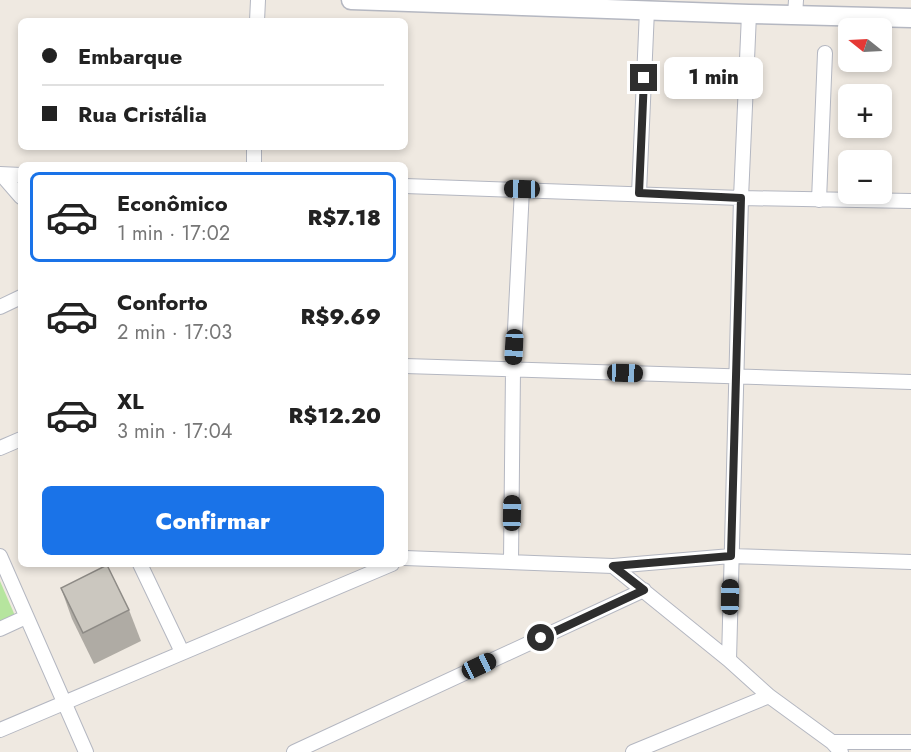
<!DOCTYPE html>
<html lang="pt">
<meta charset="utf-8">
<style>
body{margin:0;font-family:Jost,sans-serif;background:#f6f6f6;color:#222;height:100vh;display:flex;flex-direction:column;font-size:22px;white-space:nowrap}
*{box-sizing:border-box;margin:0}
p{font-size:20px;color:#767676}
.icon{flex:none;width:33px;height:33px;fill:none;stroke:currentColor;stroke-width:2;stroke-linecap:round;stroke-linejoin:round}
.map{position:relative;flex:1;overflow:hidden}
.drawer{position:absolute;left:18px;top:162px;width:390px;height:405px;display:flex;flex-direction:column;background:#fff;border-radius:9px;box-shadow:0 3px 9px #0003}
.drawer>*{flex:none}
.hud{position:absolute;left:18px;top:18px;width:390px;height:132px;border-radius:9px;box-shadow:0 3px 9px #0003;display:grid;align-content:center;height:132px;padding:0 24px;background:#fff}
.needle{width:39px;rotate:288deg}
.controls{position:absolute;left:838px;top:18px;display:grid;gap:12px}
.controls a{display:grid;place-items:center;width:54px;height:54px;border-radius:9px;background:#fff;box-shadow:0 3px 9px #0003;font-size:30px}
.end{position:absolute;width:27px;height:27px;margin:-14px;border:8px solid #2e2e2e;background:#fff;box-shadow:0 0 0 3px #fff}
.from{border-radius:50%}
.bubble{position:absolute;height:42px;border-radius:9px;background:#fff;box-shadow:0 3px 9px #0003;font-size:20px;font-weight:800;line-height:42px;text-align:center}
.car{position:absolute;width:18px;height:36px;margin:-18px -9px;border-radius:8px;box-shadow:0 0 4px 2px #0007;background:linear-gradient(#222 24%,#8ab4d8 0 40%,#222 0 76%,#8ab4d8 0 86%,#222 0)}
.hud b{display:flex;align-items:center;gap:21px;height:57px;font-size:22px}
.hud b+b{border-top:2px solid #e0e0e0}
.hud i{width:15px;height:15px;background:#222}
ul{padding:10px 0 0;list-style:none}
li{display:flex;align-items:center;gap:18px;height:90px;margin:0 12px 9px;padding:0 12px;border:3px solid transparent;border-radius:9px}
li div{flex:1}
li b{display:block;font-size:22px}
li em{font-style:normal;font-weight:800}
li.current{border-color:#1a73e8}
li>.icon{width:54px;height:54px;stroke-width:1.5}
.action{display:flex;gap:12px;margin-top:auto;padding:12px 24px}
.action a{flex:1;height:69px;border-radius:9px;background:#1a73e8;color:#fff;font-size:24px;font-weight:800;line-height:69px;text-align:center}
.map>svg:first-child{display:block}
</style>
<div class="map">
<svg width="911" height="752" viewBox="0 0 911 752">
<rect width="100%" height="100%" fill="#efe9e1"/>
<path fill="#b6e59e" d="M 0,581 L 16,618 L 0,625 Z"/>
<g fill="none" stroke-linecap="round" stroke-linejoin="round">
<defs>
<path id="street" d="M 795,15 L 796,0
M 257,21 L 258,0
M 254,165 L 254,147
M 0,174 L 21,175
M 2,175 L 21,197
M 405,186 L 741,198 L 911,201
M 639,193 L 647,10
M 819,200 L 825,53
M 0,307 L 21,297
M 405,366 L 911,382
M 0,448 L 21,439
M 0,556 L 86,752
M 405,558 L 613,566 L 729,660 L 769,696 L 832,742 L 841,752
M 511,561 L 513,370 L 522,189
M 140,564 L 182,652
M 613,566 L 731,556 L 911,562
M 0,629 L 26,617
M 729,660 L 741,198 L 749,14
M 0,730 L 392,564
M 832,742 L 911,742
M 294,752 L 644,590
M 633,752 L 769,696"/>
<path id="secondary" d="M 351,0 L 749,14 L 911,18"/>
</defs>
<use href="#street" stroke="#b4b7c1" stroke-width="16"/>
<use href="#secondary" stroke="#b4b7c1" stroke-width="21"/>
<use href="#street" stroke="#fff" stroke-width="14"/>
<use href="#secondary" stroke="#fff" stroke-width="18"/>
</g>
<path fill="#afaba4" d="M 61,588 L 129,610 L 141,641 L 94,664 L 72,619 Z"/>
<path fill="#cbc7bf" stroke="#8e8b86" stroke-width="1.5" d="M 107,565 L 129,610 L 83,633 L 61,588 Z"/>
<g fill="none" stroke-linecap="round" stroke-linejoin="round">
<path stroke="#2e2e2e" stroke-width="8" d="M 541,638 L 644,590 L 613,566 L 731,556 L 741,198 L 639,193 L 644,78"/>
</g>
</svg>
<div class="controls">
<a><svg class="needle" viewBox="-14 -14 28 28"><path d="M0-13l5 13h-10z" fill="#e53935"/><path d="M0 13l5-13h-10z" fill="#767676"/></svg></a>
<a>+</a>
<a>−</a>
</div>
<i class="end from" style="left:541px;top:638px"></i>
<i class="end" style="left:644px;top:78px"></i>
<div class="bubble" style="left:664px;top:57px;width:99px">1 min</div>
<i class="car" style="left:522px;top:189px;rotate:271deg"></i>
<i class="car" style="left:514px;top:347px;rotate:183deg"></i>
<i class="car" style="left:625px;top:373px;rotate:92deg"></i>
<i class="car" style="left:512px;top:513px;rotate:1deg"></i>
<i class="car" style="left:730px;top:597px;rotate:1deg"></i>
<i class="car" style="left:479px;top:666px;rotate:65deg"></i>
<div class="hud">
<b><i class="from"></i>Embarque</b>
<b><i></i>Rua Cristália</b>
</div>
<section class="drawer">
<ul>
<li class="current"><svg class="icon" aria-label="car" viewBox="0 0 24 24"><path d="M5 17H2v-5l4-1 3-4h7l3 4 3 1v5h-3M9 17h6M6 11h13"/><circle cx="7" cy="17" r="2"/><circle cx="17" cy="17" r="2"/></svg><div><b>Econômico</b><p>1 min · 17:02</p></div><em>R$7.18</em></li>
<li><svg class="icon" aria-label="car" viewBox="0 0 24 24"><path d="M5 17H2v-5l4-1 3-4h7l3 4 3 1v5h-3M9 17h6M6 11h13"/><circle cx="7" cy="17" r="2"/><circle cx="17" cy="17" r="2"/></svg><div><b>Conforto</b><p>2 min · 17:03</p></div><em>R$9.69</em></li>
<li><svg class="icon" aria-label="car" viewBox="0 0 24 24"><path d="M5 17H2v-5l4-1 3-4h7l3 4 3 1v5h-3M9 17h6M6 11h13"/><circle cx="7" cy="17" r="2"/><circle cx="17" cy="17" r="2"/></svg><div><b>XL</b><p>3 min · 17:04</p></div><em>R$12.20</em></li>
</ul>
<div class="action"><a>Confirmar</a></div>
</section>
</div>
